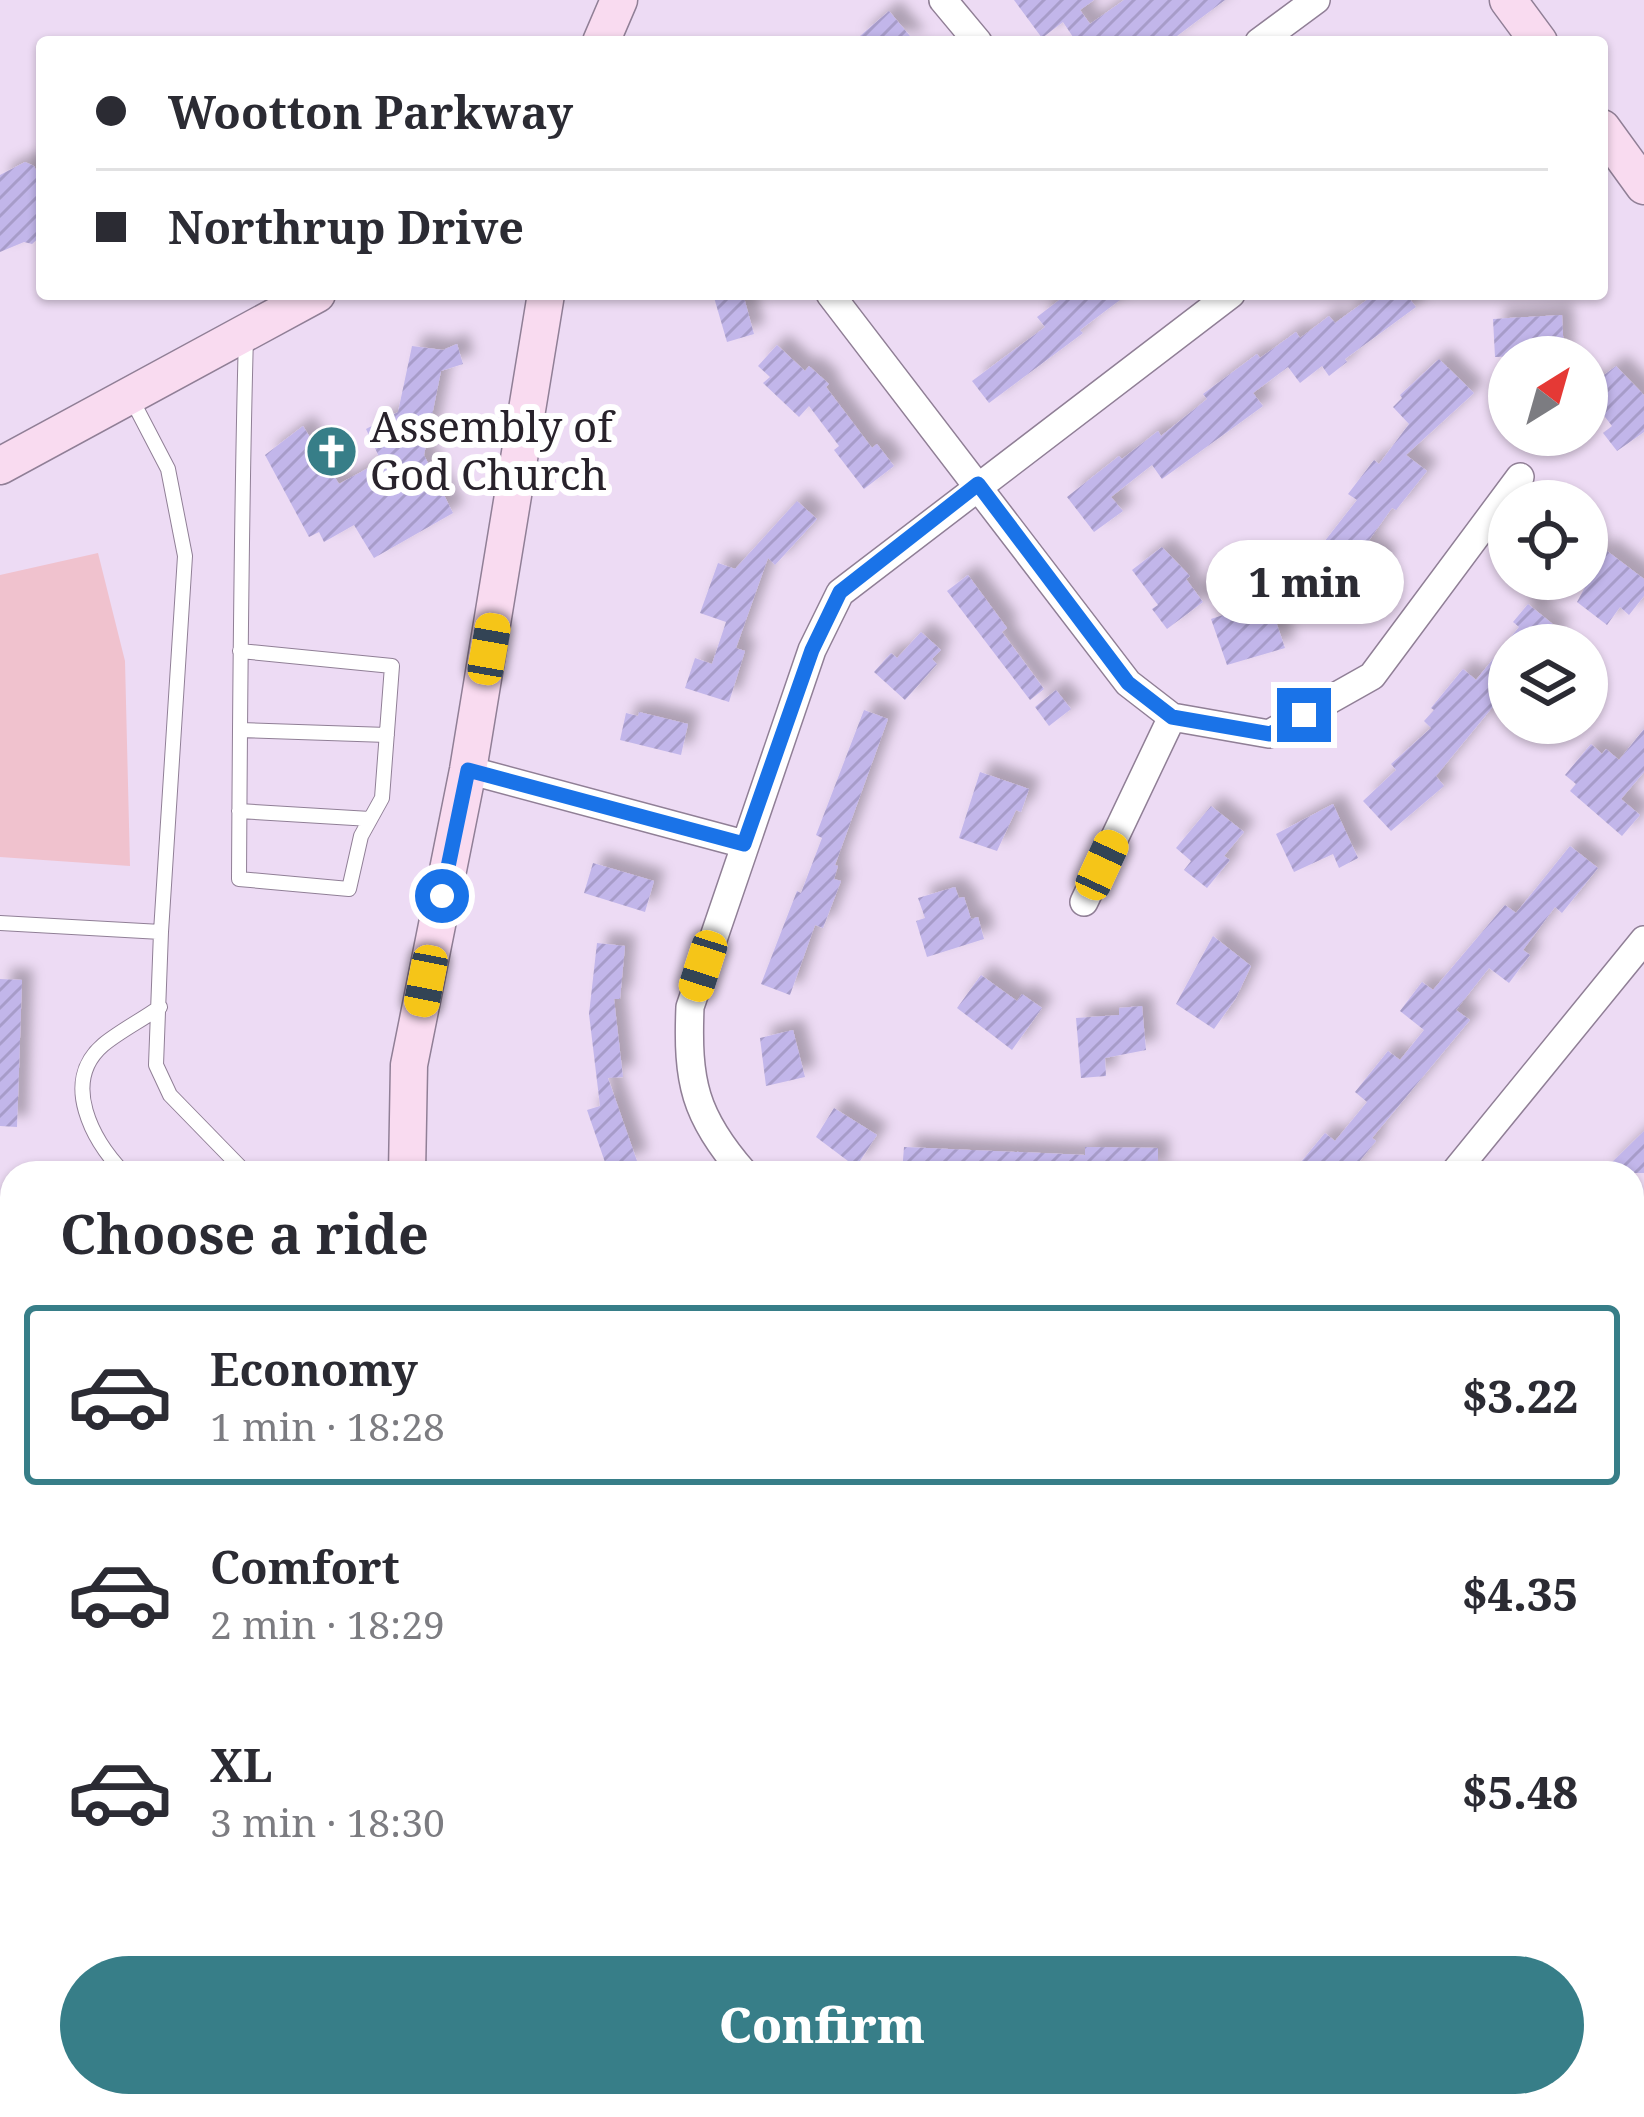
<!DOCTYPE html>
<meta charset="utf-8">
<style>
body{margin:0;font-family:"Noto Serif",serif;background:#f7f7f7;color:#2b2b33;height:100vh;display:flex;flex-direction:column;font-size:45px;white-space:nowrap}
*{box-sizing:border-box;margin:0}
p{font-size:39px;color:#7c7c81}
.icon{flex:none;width:66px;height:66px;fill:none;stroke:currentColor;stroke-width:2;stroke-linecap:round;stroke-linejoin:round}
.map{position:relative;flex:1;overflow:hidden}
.side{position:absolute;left:0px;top:1161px;width:1644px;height:957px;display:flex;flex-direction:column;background:#fff;border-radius:36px 36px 0 0;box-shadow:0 3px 9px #0004}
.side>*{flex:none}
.hud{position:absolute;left:36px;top:36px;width:1572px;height:264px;border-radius:12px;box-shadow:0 3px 9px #0004;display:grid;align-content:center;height:264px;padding:0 60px;background:#fff}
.needle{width:78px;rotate:37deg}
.controls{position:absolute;left:1488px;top:336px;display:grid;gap:24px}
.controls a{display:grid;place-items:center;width:120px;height:120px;border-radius:50%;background:#fff;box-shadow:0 3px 9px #0004;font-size:60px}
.end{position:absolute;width:54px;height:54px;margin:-27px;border:15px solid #1a73e8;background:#fff;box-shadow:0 0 0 6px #fff}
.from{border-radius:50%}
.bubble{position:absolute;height:84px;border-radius:42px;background:#fff;box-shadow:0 3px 9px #0004;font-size:39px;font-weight:800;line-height:84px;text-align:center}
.car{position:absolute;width:36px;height:72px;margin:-36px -18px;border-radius:15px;box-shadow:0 0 9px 3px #0007;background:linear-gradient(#f5c518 24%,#345 0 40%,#f5c518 0 76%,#345 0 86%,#f5c518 0)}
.hud b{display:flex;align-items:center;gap:42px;height:114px;font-size:45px}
.hud b+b{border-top:3px solid #e1e1e2}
.hud i{width:30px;height:30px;background:#2b2b33}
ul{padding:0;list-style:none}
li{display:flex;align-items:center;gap:36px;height:180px;margin:0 24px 18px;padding:0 36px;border:6px solid transparent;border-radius:12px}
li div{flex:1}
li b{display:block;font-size:45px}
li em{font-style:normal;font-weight:800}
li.current{border-color:#377e88}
li>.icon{width:108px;height:108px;stroke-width:1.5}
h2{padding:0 60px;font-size:54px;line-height:144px}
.action{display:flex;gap:24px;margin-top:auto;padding:24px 60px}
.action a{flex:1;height:138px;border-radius:72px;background:#377e88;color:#fff;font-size:48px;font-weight:800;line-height:138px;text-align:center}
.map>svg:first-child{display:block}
</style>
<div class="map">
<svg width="1644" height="2117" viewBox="0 0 1644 2117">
<defs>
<pattern id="park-dots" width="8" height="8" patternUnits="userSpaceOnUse" patternTransform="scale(3)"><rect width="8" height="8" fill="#f0c2ce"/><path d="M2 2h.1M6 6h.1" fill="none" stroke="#cea6b1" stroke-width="1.8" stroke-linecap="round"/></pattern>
<pattern id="building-hatch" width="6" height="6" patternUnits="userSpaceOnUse" patternTransform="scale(3)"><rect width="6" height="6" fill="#c2b6ea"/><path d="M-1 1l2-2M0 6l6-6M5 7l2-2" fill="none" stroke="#a79cc9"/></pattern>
<filter id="shadow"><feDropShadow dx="11" dy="-11" stdDeviation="6" flood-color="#0004"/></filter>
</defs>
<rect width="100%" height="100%" fill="#eddbf4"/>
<path fill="#f0c2ce" d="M 98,553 L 125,661 L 130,866 L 0,857 L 0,575 Z
M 0,1639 L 12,1645 L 12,2106 L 136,2106 L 135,2117 L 0,2117 Z"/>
<path fill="url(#park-dots)" d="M 0,1323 L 12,1323 L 12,1393 L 0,1393 Z"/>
<path fill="url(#building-hatch)" filter="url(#shadow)" d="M 1014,0 L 1094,0 L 1080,10 L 1090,24 L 1124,0 L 1225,0 L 1169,42 L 1066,42 L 1073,37 L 1063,22 L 1042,38 Z
M 889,11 L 915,42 L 853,42 Z
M 25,162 L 34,166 L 42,183 L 42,235 L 32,244 L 24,242 L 0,252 L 0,175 Z
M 713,294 L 743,294 L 754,334 L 727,342 Z
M 1067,294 L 1128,294 L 1080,330 L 1083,333 L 989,403 L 972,381 L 1045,327 L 1037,317 Z
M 1375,294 L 1406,294 L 1416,307 L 1345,359 L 1347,362 L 1329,376 L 1322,366 L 1300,383 L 1288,367 L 1253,393 L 1263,406 L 1230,430 L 1162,479 L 1152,465 L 1111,497 L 1123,511 L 1094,532 L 1067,497 L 1119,456 L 1122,459 L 1158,431 L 1161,436 L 1207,399 L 1203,394 L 1257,354 L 1260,358 L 1296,332 L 1300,338 L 1329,316 L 1335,323 Z
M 1562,315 L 1564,355 L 1495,357 L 1493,319 Z
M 457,344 L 463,364 L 441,371 L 424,455 L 453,513 L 374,558 L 354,525 L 324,542 L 319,532 L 309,537 L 265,455 L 303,426 L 339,484 L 381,461 L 366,429 L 398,412 L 412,346 L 443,350 Z
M 777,345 L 805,371 L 809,366 L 829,384 L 826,387 L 872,448 L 877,444 L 894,466 L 864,489 L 834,450 L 839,446 L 809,406 L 799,417 L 763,383 L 770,377 L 758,366 Z
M 1439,359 L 1474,393 L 1406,455 L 1427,471 L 1396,510 L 1392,508 L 1367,543 L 1387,559 L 1373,578 L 1368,573 L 1346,601 L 1311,573 L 1324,557 L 1317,551 L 1357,500 L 1348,494 L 1374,460 L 1379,464 L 1409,424 L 1393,407 L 1402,398 L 1400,395 Z
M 1616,366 L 1644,395 L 1644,432 L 1617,451 L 1603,433 L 1612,426 L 1588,395 L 1588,387 Z
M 797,501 L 817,519 L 775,565 L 768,558 L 736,648 L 745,651 L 729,702 L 685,688 L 695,658 L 712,664 L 726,622 L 700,613 L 718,563 L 735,569 Z
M 1162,547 L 1190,576 L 1186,579 L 1203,602 L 1167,629 L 1152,609 L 1158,605 L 1132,570 Z
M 1603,548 L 1644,579 L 1644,596 L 1629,615 L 1620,607 L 1607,625 L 1577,602 L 1596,567 L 1591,563 Z
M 968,575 L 1007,628 L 1002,632 L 1044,689 L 1030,700 L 947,591 Z
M 1528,604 L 1560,630 L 1548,645 L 1509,645 L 1509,687 L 1436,776 L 1444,786 L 1391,831 L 1363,801 L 1396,770 L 1391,764 L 1431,728 L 1424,721 L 1434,710 L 1431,708 L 1463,669 L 1476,680 L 1519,627 L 1513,622 Z
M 1250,606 L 1253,616 L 1272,610 L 1285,648 L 1227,665 L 1211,619 Z
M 921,632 L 941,650 L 932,659 L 937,664 L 905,700 L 874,672 L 891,653 L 897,658 Z
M 1056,690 L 1071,709 L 1049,726 L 1035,707 Z
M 864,710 L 888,719 L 835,865 L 838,866 L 834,879 L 841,881 L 823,928 L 815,925 L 790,995 L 761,984 L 797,891 L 801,893 L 822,838 L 816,835 Z
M 639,712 L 688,724 L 681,755 L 620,740 L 626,713 L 638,716 Z
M 1644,729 L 1644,772 L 1621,799 L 1640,815 L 1622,836 L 1570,791 L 1576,784 L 1565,775 L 1591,744 L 1602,754 L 1606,749 L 1619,760 Z
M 980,772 L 1029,789 L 1021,812 L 1016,810 L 997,851 L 959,838 Z
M 1333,804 L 1358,858 L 1339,868 L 1333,854 L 1294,872 L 1276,834 Z
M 1211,806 L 1244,832 L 1224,856 L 1230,860 L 1207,888 L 1184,870 L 1191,861 L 1176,848 Z
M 1570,846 L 1598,868 L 1562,913 L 1555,907 L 1523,950 L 1530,955 L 1509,983 L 1489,968 L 1456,1010 L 1470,1020 L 1372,1138 L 1376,1141 L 1350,1173 L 1292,1173 L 1325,1133 L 1335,1141 L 1367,1102 L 1355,1092 L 1388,1051 L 1400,1060 L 1424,1030 L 1400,1011 L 1422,982 L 1433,990 L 1505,905 L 1516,913 Z
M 593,863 L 654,881 L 645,912 L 584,893 Z
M 955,887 L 959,898 L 964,897 L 971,919 L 978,917 L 984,939 L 927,957 L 916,921 L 925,918 L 918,898 Z
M 1213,936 L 1251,966 L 1236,998 L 1214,1029 L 1176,1004 Z
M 597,943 L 625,946 L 620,999 L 614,999 L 623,1077 L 608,1078 L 637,1161 L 608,1171 L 587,1110 L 600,1106 L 589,1014 Z
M 981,975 L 1017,1001 L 1022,994 L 1042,1008 L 1012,1050 L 957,1008 Z
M 0,979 L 22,980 L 17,1127 L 0,1126 Z
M 1142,1006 L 1146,1050 L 1105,1058 L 1106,1076 L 1081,1078 L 1076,1018 L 1119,1015 L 1119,1008 Z
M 793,1030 L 805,1077 L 766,1086 L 760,1038 Z
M 834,1108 L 877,1135 L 856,1167 L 816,1137 Z
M 1644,1131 L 1644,1173 L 1601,1173 Z
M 904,1147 L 1085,1155 L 1085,1147 L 1158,1148 L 1158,1173 L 902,1173 Z"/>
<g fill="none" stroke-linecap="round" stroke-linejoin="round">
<defs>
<path id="service" d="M 240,651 L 392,666 L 382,798 L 361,836 L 349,889 L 239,879 C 240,698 241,517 246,336
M 240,730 L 387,735
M 239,811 L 370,819
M 0,923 L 161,932 L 185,556 L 168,469 L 130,396
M 161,932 L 156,1065 L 170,1095 L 246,1173
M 124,1173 C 93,1141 60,1082 103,1045 C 120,1031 142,1020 160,1007"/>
<path id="minor" d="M 943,0 L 978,42
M 1259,42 L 1316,0
M 830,294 L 1128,683 L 1172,717 L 1269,734 L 1372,676 L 1520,477
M 468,770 L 744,844
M 1084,902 L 1172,717
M 744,1173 C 694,1116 687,1081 690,1007 L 812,650 L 840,593 L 1231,294
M 1454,1173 L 1644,940
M 1632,1462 L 1644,1469
M 1341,2106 L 1343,2117
M 329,2117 L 331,2106"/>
<path id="secondary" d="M 1508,0 L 1539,42
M 601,42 L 619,0
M 1602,128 L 1644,186
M 0,466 L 317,294
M 407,1173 L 409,1065 L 468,770 L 546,294
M 740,2106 L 748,2117"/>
</defs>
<use href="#service" stroke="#907f96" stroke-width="16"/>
<use href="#minor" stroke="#907f96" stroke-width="30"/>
<use href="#secondary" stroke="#907f96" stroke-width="39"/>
<use href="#service" stroke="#fff" stroke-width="14"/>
<use href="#minor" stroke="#fff" stroke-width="27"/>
<use href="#secondary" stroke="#f9dbf0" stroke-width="36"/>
</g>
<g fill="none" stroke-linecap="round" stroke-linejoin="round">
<path stroke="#1a73e8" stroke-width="15" d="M 442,896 L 468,770 L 744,844 L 812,650 L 840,592 L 978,484 L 1128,683 L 1172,717 L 1270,734 L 1304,715"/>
</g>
<defs>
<symbol id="church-disc" viewBox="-11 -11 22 22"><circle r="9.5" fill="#377e88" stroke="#fff"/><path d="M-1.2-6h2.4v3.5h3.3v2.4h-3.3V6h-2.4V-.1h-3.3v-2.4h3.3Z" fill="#fff"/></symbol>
</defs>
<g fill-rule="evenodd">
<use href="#church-disc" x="302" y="422" width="59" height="59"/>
</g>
<g text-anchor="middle" stroke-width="12" stroke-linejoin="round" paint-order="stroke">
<g font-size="42" fill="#28222b" stroke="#fff" text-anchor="start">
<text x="370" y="442">Assembly of<tspan x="370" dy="48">God Church</tspan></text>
</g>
</g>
</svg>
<div class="controls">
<a><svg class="needle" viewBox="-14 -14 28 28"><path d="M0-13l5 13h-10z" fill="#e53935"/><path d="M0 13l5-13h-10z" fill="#7c7c81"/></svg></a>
<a><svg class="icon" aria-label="locate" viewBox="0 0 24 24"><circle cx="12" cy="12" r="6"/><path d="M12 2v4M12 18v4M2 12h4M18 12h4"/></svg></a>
<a><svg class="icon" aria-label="layers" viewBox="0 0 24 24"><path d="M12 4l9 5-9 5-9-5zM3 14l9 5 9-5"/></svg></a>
</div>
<i class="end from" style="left:442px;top:896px"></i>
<i class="end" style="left:1304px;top:715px"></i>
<div class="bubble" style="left:1206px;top:540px;width:198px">1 min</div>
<i class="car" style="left:489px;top:649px;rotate:10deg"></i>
<i class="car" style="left:1102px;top:865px;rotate:25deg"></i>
<i class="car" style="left:703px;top:966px;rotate:198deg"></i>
<i class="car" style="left:426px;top:981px;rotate:191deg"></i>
<div class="hud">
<b><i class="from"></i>Wootton Parkway</b>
<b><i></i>Northrup Drive</b>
</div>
<section class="side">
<h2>Choose a ride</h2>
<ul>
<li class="current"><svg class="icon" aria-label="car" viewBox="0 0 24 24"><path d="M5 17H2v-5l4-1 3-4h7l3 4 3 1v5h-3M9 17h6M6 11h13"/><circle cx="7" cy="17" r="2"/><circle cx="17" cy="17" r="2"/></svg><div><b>Economy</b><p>1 min · 18:28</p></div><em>$3.22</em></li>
<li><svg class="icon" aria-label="car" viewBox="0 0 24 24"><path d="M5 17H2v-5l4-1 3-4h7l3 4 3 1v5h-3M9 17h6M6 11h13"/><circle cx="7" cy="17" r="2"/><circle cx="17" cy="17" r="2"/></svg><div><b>Comfort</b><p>2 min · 18:29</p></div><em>$4.35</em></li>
<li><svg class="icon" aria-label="car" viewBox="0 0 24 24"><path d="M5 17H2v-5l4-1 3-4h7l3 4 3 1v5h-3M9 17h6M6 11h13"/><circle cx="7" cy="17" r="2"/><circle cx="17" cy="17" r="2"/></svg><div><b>XL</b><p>3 min · 18:30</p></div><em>$5.48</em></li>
</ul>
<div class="action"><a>Confirm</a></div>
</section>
</div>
